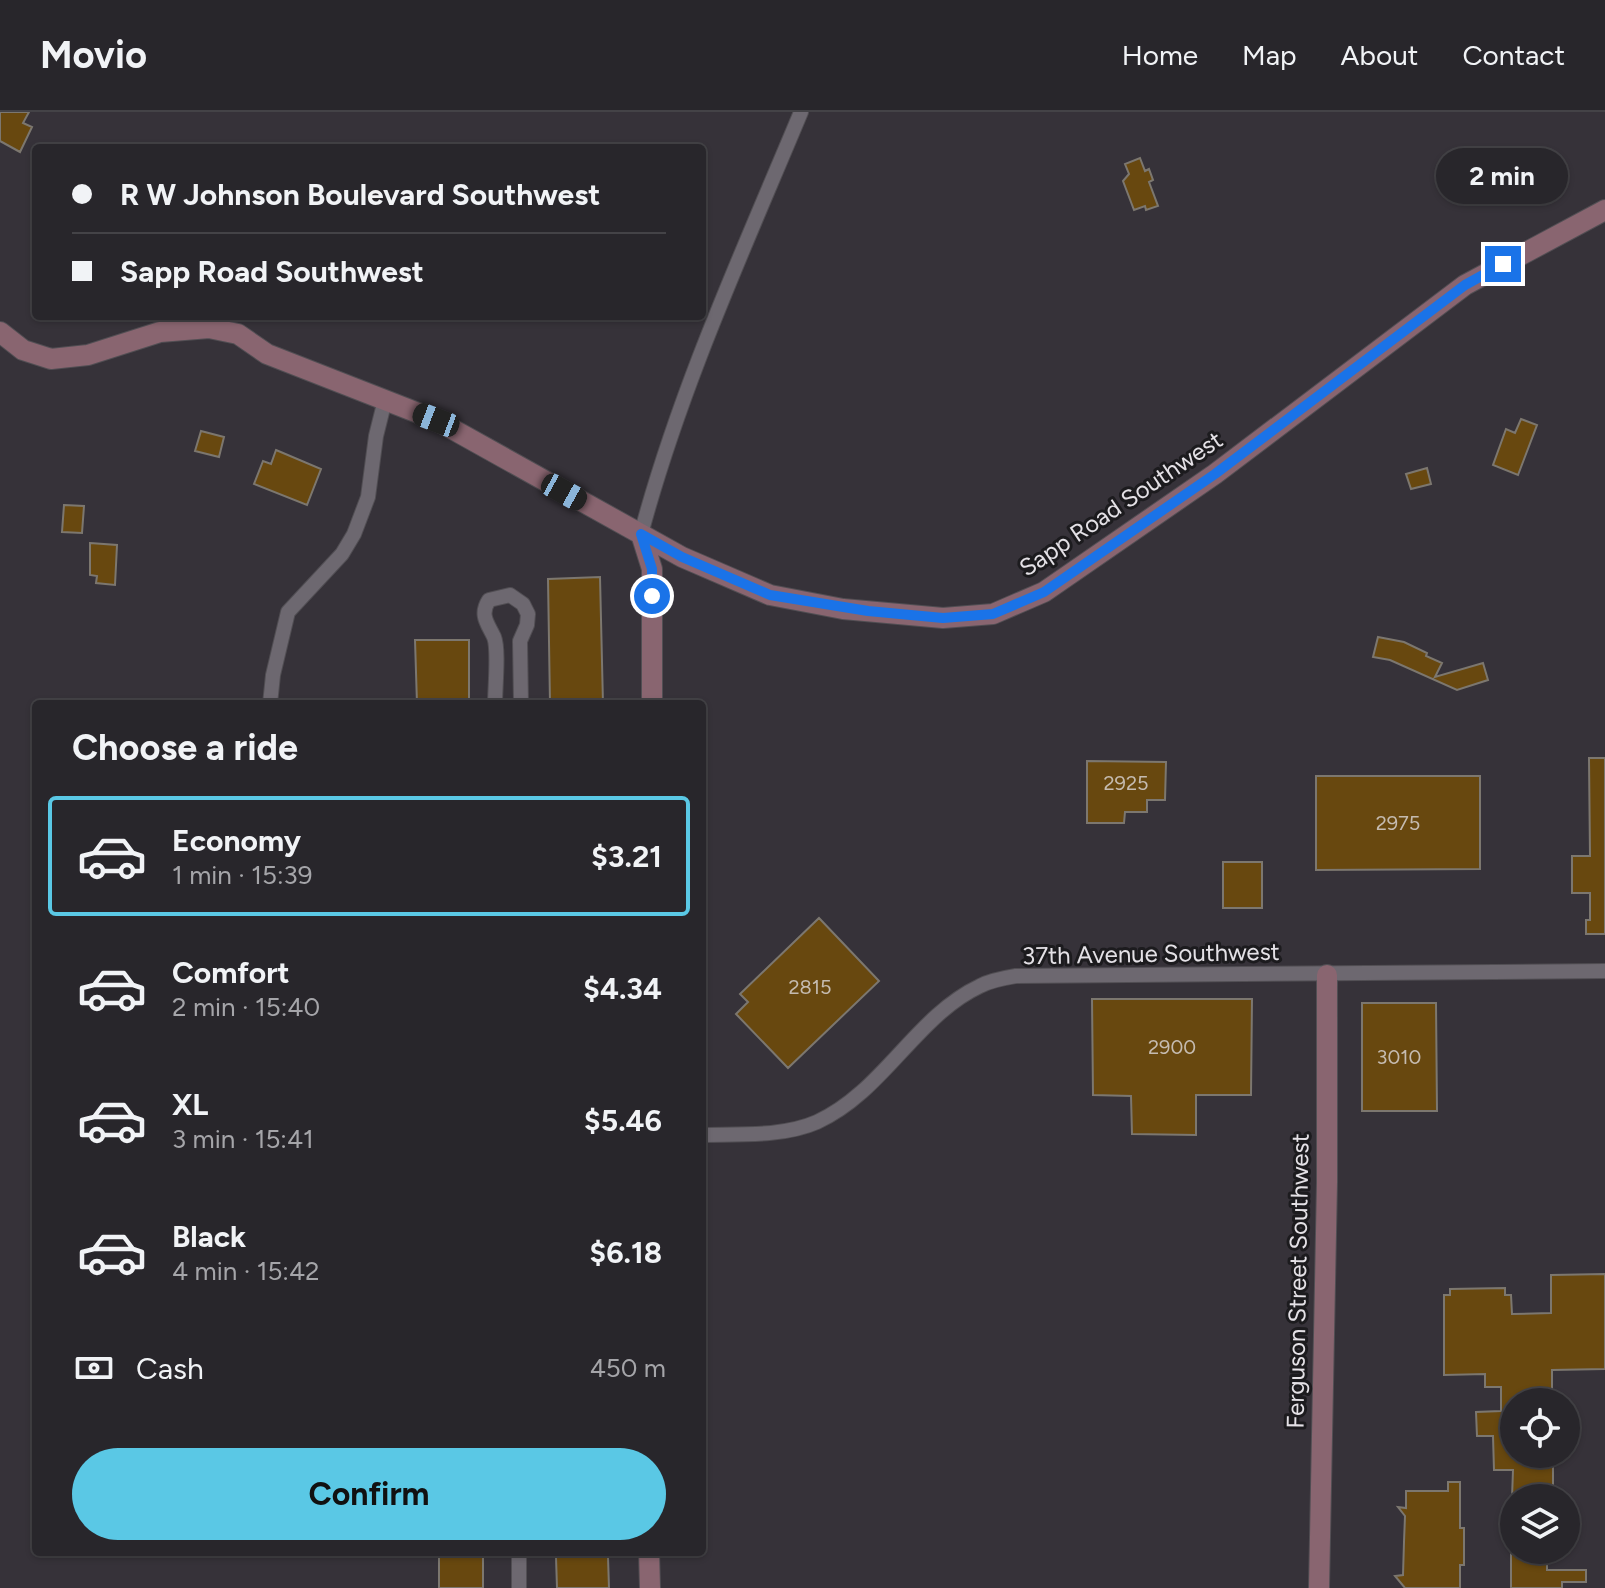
<!DOCTYPE html>
<meta charset="utf-8">
<style>
body{margin:0;font-family:Figtree,sans-serif;background:#343237;color:#f1f3f6;height:100vh;display:flex;flex-direction:column;font-size:30px;white-space:nowrap}
*{box-sizing:border-box;margin:0}
p{font-size:26px;color:#a5a5a9}
.icon{flex:none;width:44px;height:44px;fill:none;stroke:currentColor;stroke-width:2;stroke-linecap:round;stroke-linejoin:round}
.map{position:relative;flex:1;overflow:hidden}
.sheet{position:absolute;left:32px;top:588px;width:674px;height:856px;display:flex;flex-direction:column;background:#28262b;border-radius:8px;box-shadow:0 2px 6px #0004,0 0 0 2px #444347}
.sheet>*{flex:none}
.banner{position:absolute;left:32px;top:32px;width:674px;height:176px;border-radius:8px;box-shadow:0 2px 6px #0004,0 0 0 2px #444347;display:grid;align-content:center;height:176px;padding:0 40px;background:#28262b}
.controls{position:absolute;left:1500px;top:1276px;display:grid;gap:16px}
.controls a{display:grid;place-items:center;width:80px;height:80px;border-radius:50%;background:#28262b;box-shadow:0 2px 6px #0004,0 0 0 2px #444347;font-size:40px}
.end{position:absolute;width:36px;height:36px;margin:-18px;border:10px solid #1a73e8;background:#fff;box-shadow:0 0 0 4px #fff}
.from{border-radius:50%}
.bubble{position:absolute;height:56px;border-radius:28px;background:#28262b;box-shadow:0 2px 6px #0004,0 0 0 2px #444347;font-size:26px;font-weight:700;line-height:56px;text-align:center}
.car{position:absolute;width:24px;height:48px;margin:-24px -12px;border-radius:10px;box-shadow:0 0 6px 2px #0007;background:linear-gradient(#222 24%,#8ab4d8 0 40%,#222 0 76%,#8ab4d8 0 86%,#222 0)}
.banner b{display:flex;align-items:center;gap:28px;height:76px;font-size:30px}
.banner b+b{border-top:2px solid #444347}
.banner i{width:20px;height:20px;background:#f1f3f6}
ul{padding:0;list-style:none}
li{display:flex;align-items:center;gap:24px;height:120px;margin:0 16px 12px;padding:0 24px;border:4px solid transparent;border-radius:8px}
li div{flex:1}
li b{display:block;font-size:30px}
li em{font-style:normal;font-weight:700}
li.current{border-color:#5ac8e5}
li>.icon{width:72px;height:72px;stroke-width:1.5}
h2{padding:0 40px;font-size:36px;line-height:96px}
.pay{display:flex;align-items:center;gap:20px;height:88px;padding:0 40px;font-size:30px}
.pay p{margin-inline-start:auto}
.button{display:flex;gap:16px;margin-top:auto;padding:16px 40px}
.button a{flex:1;height:92px;border-radius:48px;background:#5ac8e5;color:#111;font-size:32px;font-weight:700;line-height:92px;text-align:center}
header{display:flex;align-items:center;gap:48px;box-sizing:border-box;height:112px;padding:0 40px;background:#28262b;border-bottom:2px solid #444347}
header strong{font-size:38px}
nav{display:flex;gap:44px;margin-inline-start:auto;font-size:28px}
.map>svg:first-child{display:block}
</style>
<header>
<strong>Movio</strong>
<nav><a>Home</a><a>Map</a><a>About</a><a>Contact</a></nav>
</header>
<div class="map">
<svg width="1605" height="1476" viewBox="0 0 1605 1476">
<rect width="100%" height="100%" fill="#363239"/>
<path fill="#68480f" stroke="#7c776f" stroke-width="2" d="M 0,0 L 29,0 L 23,11 L 32,15 L 20,40 L 0,29 Z
M 1140,46 L 1145,59 L 1149,57 L 1153,68 L 1149,70 L 1158,94 L 1146,98 L 1145,94 L 1134,98 L 1123,69 L 1129,62 L 1125,52 Z
M 1521,307 L 1537,313 L 1518,363 L 1493,353 L 1506,317 L 1515,321 Z
M 201,319 L 224,325 L 219,345 L 195,339 Z
M 276,338 L 321,357 L 307,393 L 254,372 L 263,349 L 271,352 Z
M 1427,356 L 1431,372 L 1411,377 L 1406,362 Z
M 64,393 L 84,394 L 82,421 L 62,420 Z
M 90,431 L 117,433 L 115,473 L 96,471 L 97,464 L 90,463 Z
M 600,465 L 603,592 L 550,592 L 548,467 Z
M 1378,525 L 1404,530 L 1427,541 L 1426,544 L 1442,551 L 1435,565 L 1483,551 L 1488,568 L 1457,578 L 1390,548 L 1373,545 Z
M 415,528 L 469,528 L 469,592 L 417,592 Z
M 1589,646 L 1605,646 L 1605,822 L 1586,822 L 1586,808 L 1590,808 L 1590,781 L 1572,781 L 1572,744 L 1590,744 Z
M 1087,649 L 1166,650 L 1165,688 L 1147,688 L 1147,700 L 1125,700 L 1124,711 L 1087,711 Z
M 1316,664 L 1480,664 L 1480,757 L 1316,758 Z
M 1223,750 L 1262,750 L 1262,796 L 1223,796 Z
M 819,806 L 879,869 L 788,956 L 736,902 L 748,890 L 740,882 Z
M 1092,887 L 1252,887 L 1251,983 L 1196,983 L 1196,1023 L 1132,1022 L 1131,984 L 1093,983 Z
M 1362,891 L 1436,891 L 1437,999 L 1362,999 Z
M 1605,1162 L 1605,1257 L 1552,1258 L 1552,1290 L 1514,1290 L 1514,1342 L 1553,1342 L 1553,1385 L 1512,1386 L 1513,1358 L 1494,1358 L 1493,1324 L 1477,1324 L 1476,1300 L 1501,1299 L 1501,1275 L 1485,1275 L 1485,1262 L 1444,1263 L 1444,1183 L 1450,1183 L 1450,1177 L 1505,1176 L 1505,1183 L 1511,1183 L 1512,1202 L 1551,1201 L 1551,1163 Z
M 1448,1370 L 1460,1370 L 1460,1416 L 1464,1416 L 1464,1453 L 1460,1453 L 1460,1476 L 1405,1476 L 1395,1464 L 1403,1463 L 1404,1430 L 1405,1404 L 1398,1395 L 1406,1396 L 1406,1379 L 1448,1379 Z
M 1511,1438 L 1547,1438 L 1547,1458 L 1586,1458 L 1586,1470 L 1562,1470 L 1562,1476 L 1511,1476 Z
M 439,1440 L 483,1440 L 483,1476 L 439,1476 Z
M 556,1445 L 608,1445 L 609,1476 L 557,1476 Z"/>
<g fill="none" stroke-linecap="round" stroke-linejoin="round">
<defs>
<path id="street" d="M 641,422 C 680,276 743,139 801,0
M 270,592 L 273,563 L 288,500 L 342,442 L 354,422 L 368,385 L 376,324 L 385,288
M 495,592 C 495,576 499,537 494,525 C 488,512 479,503 489,488 L 510,483 L 523,492 L 528,502 L 527,513 L 520,529 L 521,592
M 702,1023 C 738,1022 783,1025 817,1010 C 883,980 916,904 980,874 C 991,868 1004,866 1016,864 L 1605,859
M 519,1476 L 519,1440"/>
<path id="secondary" d="M 0,220 L 23,238 L 51,247 L 88,243 L 160,220 L 209,216 L 238,222 L 267,242 L 436,308 L 682,445 L 770,483 L 843,497 L 943,506 L 993,502 L 1044,480 L 1215,362 L 1465,173 L 1605,98
M 641,422 L 652,457 L 652,592
M 649,1440 L 650,1476
M 1319,1476 L 1327,1070 L 1327,863"/>
</defs>
<use href="#street" stroke="#514e53" stroke-width="16"/>
<use href="#secondary" stroke="#514e53" stroke-width="22"/>
<use href="#street" stroke="#6d6870" stroke-width="14"/>
<use href="#secondary" stroke="#896570" stroke-width="20"/>
</g>
<g fill="none" stroke-linecap="round" stroke-linejoin="round">
<path stroke="#1a73e8" stroke-width="10" d="M 652,484 L 652,457 L 641,422 L 682,445 L 770,483 L 868,499 L 943,506 L 993,502 L 1044,480 L 1215,362 L 1465,173 L 1503,152"/>
</g>
<g text-anchor="middle" stroke-width="6" stroke-linejoin="round" paint-order="stroke">
<g font-size="20" fill="#c5bbb0">
<text x="1126" y="678">2925</text>
<text x="1398" y="718">2975</text>
<text x="810" y="882">2815</text>
<text x="1172" y="942">2900</text>
<text x="1399" y="952">3010</text>
</g>
<g font-size="24" fill="#e4e1e6" stroke="#1c1b1e">
<text transform="translate(1121 392) rotate(-34)" y="8">Sapp Road Southwest</text>
<text transform="translate(1151 842) rotate(-1)" y="8">37th Avenue Southwest</text>
<text transform="translate(1298 1169) rotate(-89)" y="8">Ferguson Street Southwest</text>
</g>
</g>
</svg>
<div class="controls">
<a><svg class="icon" aria-label="locate" viewBox="0 0 24 24"><circle cx="12" cy="12" r="6"/><path d="M12 2v4M12 18v4M2 12h4M18 12h4"/></svg></a>
<a><svg class="icon" aria-label="layers" viewBox="0 0 24 24"><path d="M12 4l9 5-9 5-9-5zM3 14l9 5 9-5"/></svg></a>
</div>
<i class="end from" style="left:652px;top:484px"></i>
<i class="end" style="left:1503px;top:152px"></i>
<div class="bubble" style="left:1436px;top:36px;width:132px">2 min</div>
<i class="car" style="left:436px;top:308px;rotate:291deg"></i>
<i class="car" style="left:564px;top:380px;rotate:119deg"></i>
<div class="banner">
<b><i class="from"></i>R W Johnson Boulevard Southwest</b>
<b><i></i>Sapp Road Southwest</b>
</div>
<section class="sheet">
<h2>Choose a ride</h2>
<ul>
<li class="current"><svg class="icon" aria-label="car" viewBox="0 0 24 24"><path d="M5 17H2v-5l4-1 3-4h7l3 4 3 1v5h-3M9 17h6M6 11h13"/><circle cx="7" cy="17" r="2"/><circle cx="17" cy="17" r="2"/></svg><div><b>Economy</b><p>1 min · 15:39</p></div><em>$3.21</em></li>
<li><svg class="icon" aria-label="car" viewBox="0 0 24 24"><path d="M5 17H2v-5l4-1 3-4h7l3 4 3 1v5h-3M9 17h6M6 11h13"/><circle cx="7" cy="17" r="2"/><circle cx="17" cy="17" r="2"/></svg><div><b>Comfort</b><p>2 min · 15:40</p></div><em>$4.34</em></li>
<li><svg class="icon" aria-label="car" viewBox="0 0 24 24"><path d="M5 17H2v-5l4-1 3-4h7l3 4 3 1v5h-3M9 17h6M6 11h13"/><circle cx="7" cy="17" r="2"/><circle cx="17" cy="17" r="2"/></svg><div><b>XL</b><p>3 min · 15:41</p></div><em>$5.46</em></li>
<li><svg class="icon" aria-label="car" viewBox="0 0 24 24"><path d="M5 17H2v-5l4-1 3-4h7l3 4 3 1v5h-3M9 17h6M6 11h13"/><circle cx="7" cy="17" r="2"/><circle cx="17" cy="17" r="2"/></svg><div><b>Black</b><p>4 min · 15:42</p></div><em>$6.18</em></li>
</ul>
<div class="pay"><svg class="icon" aria-label="cash" viewBox="0 0 24 24"><path d="M3 7h18v10H3z"/><circle cx="12" cy="12" r="2"/></svg>Cash<p>450 m</p></div>
<div class="button"><a>Confirm</a></div>
</section>
</div>
